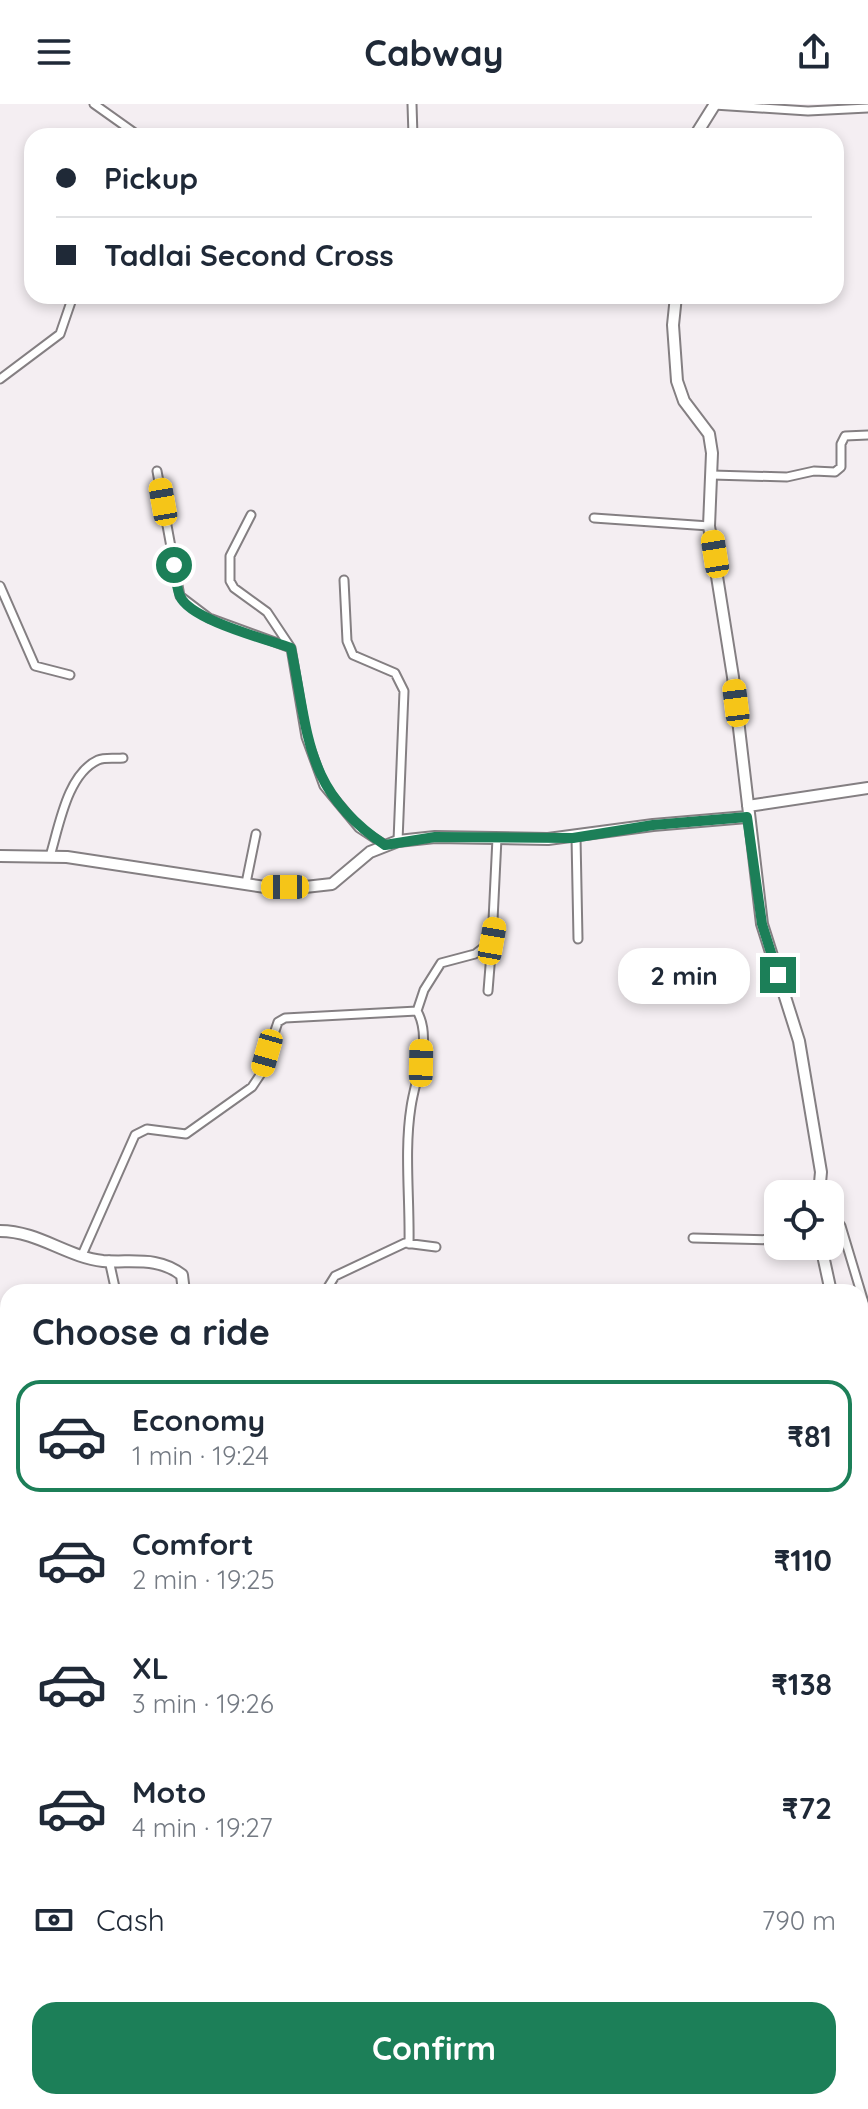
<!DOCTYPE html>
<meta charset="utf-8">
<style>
body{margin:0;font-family:Quicksand,sans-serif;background:#f2f2f3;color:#1f2937;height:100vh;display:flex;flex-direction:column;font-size:30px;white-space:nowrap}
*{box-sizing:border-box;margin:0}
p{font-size:26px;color:#747a83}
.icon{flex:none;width:44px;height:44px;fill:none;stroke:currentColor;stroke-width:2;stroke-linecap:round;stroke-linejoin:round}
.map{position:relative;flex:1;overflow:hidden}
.side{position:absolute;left:0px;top:1180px;width:868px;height:826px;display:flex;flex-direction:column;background:#fff;border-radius:24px 24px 0 0;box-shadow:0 4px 12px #0003}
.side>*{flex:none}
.hud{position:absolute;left:24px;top:24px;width:820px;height:176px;border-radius:24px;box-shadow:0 4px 12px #0003;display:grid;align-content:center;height:176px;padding:0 32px;background:#fff}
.fabs{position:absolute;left:764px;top:1076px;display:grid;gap:16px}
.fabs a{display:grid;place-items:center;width:80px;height:80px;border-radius:16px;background:#fff;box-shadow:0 4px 12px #0003;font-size:40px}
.end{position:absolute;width:36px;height:36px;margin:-18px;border:10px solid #1c7f58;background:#fff;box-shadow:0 0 0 4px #fff}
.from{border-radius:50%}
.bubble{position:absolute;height:56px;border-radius:24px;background:#fff;box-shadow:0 4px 12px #0003;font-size:26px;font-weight:800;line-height:56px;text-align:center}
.car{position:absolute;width:24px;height:48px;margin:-24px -12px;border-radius:10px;box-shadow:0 0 6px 2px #0007;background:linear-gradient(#f5c518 24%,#345 0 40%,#f5c518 0 76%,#345 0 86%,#f5c518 0)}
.hud b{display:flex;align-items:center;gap:28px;height:76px;font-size:30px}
.hud b+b{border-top:2px solid #e0e1e3}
.hud i{width:20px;height:20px;background:#1f2937}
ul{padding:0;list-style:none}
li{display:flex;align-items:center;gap:24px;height:112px;margin:0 16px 12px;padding:0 16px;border:4px solid transparent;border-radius:24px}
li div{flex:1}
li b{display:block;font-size:30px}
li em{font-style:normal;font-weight:800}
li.selected{border-color:#1c7f58}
li>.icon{width:72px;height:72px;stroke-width:1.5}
h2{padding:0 32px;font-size:36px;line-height:96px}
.pay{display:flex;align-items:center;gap:20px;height:88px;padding:0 32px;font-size:30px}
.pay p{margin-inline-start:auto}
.button{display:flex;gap:16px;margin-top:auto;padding:16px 32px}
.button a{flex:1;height:92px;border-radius:24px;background:#1c7f58;color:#fff;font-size:32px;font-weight:800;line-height:92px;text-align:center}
header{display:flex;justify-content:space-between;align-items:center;height:104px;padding:0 32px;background:#fff;font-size:36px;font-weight:800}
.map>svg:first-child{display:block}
</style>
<header><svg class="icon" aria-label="menu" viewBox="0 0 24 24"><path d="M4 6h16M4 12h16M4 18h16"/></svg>Cabway<svg class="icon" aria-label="share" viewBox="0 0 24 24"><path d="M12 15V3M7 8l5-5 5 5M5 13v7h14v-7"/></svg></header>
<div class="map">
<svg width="868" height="2005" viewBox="0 0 868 2005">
<rect width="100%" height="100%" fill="#f4eef2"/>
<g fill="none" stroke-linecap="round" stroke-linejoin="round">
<defs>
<path id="street" d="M 94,0 L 139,32
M 412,0 L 413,32
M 714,1 L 808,7 L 868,4
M 0,275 L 60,230 L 73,192
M 157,367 L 180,492 L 209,514 L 291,544
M 712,371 L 787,373 L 814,367 L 835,368 L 841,363 L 841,340 L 845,332 L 868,331
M 251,411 L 230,452 L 230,477 L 234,484 L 267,508 L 291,544 L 306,633 L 324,682 L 359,724 L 385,741
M 594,414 L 709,422
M 344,476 L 347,537 L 353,551 L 395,569 L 404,587 L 398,737
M 0,482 L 35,562 L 70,571
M 576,733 L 578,835
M 50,752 C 59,723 67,670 98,656 C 105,653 116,655 123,654
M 246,779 L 256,730
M 488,887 L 492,837
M 830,1106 L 841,1122 L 868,1212
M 693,1134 L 778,1136
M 409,1140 C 410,1095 404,1047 411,1003 C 415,974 433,935 417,907 L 424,886 L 441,859 L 475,850 L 492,837 L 497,734
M 82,1151 L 135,1031 L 147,1025 L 186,1030 L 252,983 L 260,971 L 278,918 L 285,914 L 417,907
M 109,1156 L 116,1188
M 325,1188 L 335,1172 L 405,1139 L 436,1143
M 860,1291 L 868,1286
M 862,1870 L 868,1869
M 0,1881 L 8,1881"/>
<path id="secondary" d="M 695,32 L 715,0
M 676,192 L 673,221 L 677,277 L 684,297 L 709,330 L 712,349 L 709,422 L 733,573 L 762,820 L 799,937 L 821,1068 L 819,1090
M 748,702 L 868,684
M 0,752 L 67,753 L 265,783 L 305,783 L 332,780 L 370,748 L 398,737 L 435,733 L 548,735 L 653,721 L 747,713
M 0,1127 C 38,1127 67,1153 103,1157 C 132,1159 158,1152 182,1171 L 184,1188
M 821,1142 L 831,1188
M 860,1298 L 868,1311
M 860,1672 L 868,1669
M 0,1736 L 8,1733
M 447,2005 L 449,1998"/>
</defs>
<use href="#street" stroke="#847f82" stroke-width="11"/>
<use href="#secondary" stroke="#847f82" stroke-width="14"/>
<use href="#street" stroke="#fff" stroke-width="7"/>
<use href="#secondary" stroke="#fff" stroke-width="10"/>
</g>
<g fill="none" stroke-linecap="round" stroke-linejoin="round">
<path stroke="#1c7f58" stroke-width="10" d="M 174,461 C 176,470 176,483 180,492 C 190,516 266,535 291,544 C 309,630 304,687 385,741 L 435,733 L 573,734 L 653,721 L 747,713 L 762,820 L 778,871"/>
</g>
</svg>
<div class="fabs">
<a><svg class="icon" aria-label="locate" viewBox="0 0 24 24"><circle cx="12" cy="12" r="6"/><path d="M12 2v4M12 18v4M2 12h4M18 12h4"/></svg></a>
</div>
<i class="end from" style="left:174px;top:461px"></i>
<i class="end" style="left:778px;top:871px"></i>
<div class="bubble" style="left:618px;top:844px;width:132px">2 min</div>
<i class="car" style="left:163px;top:398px;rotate:350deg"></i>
<i class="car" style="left:715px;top:450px;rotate:351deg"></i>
<i class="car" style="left:736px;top:599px;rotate:353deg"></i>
<i class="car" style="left:285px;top:783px;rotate:270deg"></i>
<i class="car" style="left:492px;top:837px;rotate:10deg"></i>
<i class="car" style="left:267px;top:949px;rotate:196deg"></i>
<i class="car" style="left:421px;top:959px;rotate:1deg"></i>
<div class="hud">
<b><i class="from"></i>Pickup</b>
<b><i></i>Tadlai Second Cross</b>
</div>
<section class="side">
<h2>Choose a ride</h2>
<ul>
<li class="selected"><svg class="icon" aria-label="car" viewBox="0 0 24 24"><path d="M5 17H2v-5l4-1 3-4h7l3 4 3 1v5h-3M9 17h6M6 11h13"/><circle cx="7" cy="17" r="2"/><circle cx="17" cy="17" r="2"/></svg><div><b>Economy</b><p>1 min · 19:24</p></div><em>₹81</em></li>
<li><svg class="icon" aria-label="car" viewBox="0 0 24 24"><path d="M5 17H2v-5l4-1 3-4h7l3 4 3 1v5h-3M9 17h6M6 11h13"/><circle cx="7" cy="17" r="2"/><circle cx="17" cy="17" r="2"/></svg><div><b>Comfort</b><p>2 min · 19:25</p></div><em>₹110</em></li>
<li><svg class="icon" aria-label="car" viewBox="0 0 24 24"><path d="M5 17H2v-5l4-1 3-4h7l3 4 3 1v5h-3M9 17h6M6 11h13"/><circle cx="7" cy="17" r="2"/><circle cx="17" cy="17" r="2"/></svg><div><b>XL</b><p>3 min · 19:26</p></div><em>₹138</em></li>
<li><svg class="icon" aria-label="car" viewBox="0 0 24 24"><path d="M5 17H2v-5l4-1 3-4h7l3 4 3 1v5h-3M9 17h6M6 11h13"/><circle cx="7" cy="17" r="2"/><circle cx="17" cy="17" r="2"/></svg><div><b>Moto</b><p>4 min · 19:27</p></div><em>₹72</em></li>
</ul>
<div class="pay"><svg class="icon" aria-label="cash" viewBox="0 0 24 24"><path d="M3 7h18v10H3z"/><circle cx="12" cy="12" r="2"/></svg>Cash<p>790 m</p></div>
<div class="button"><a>Confirm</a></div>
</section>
</div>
